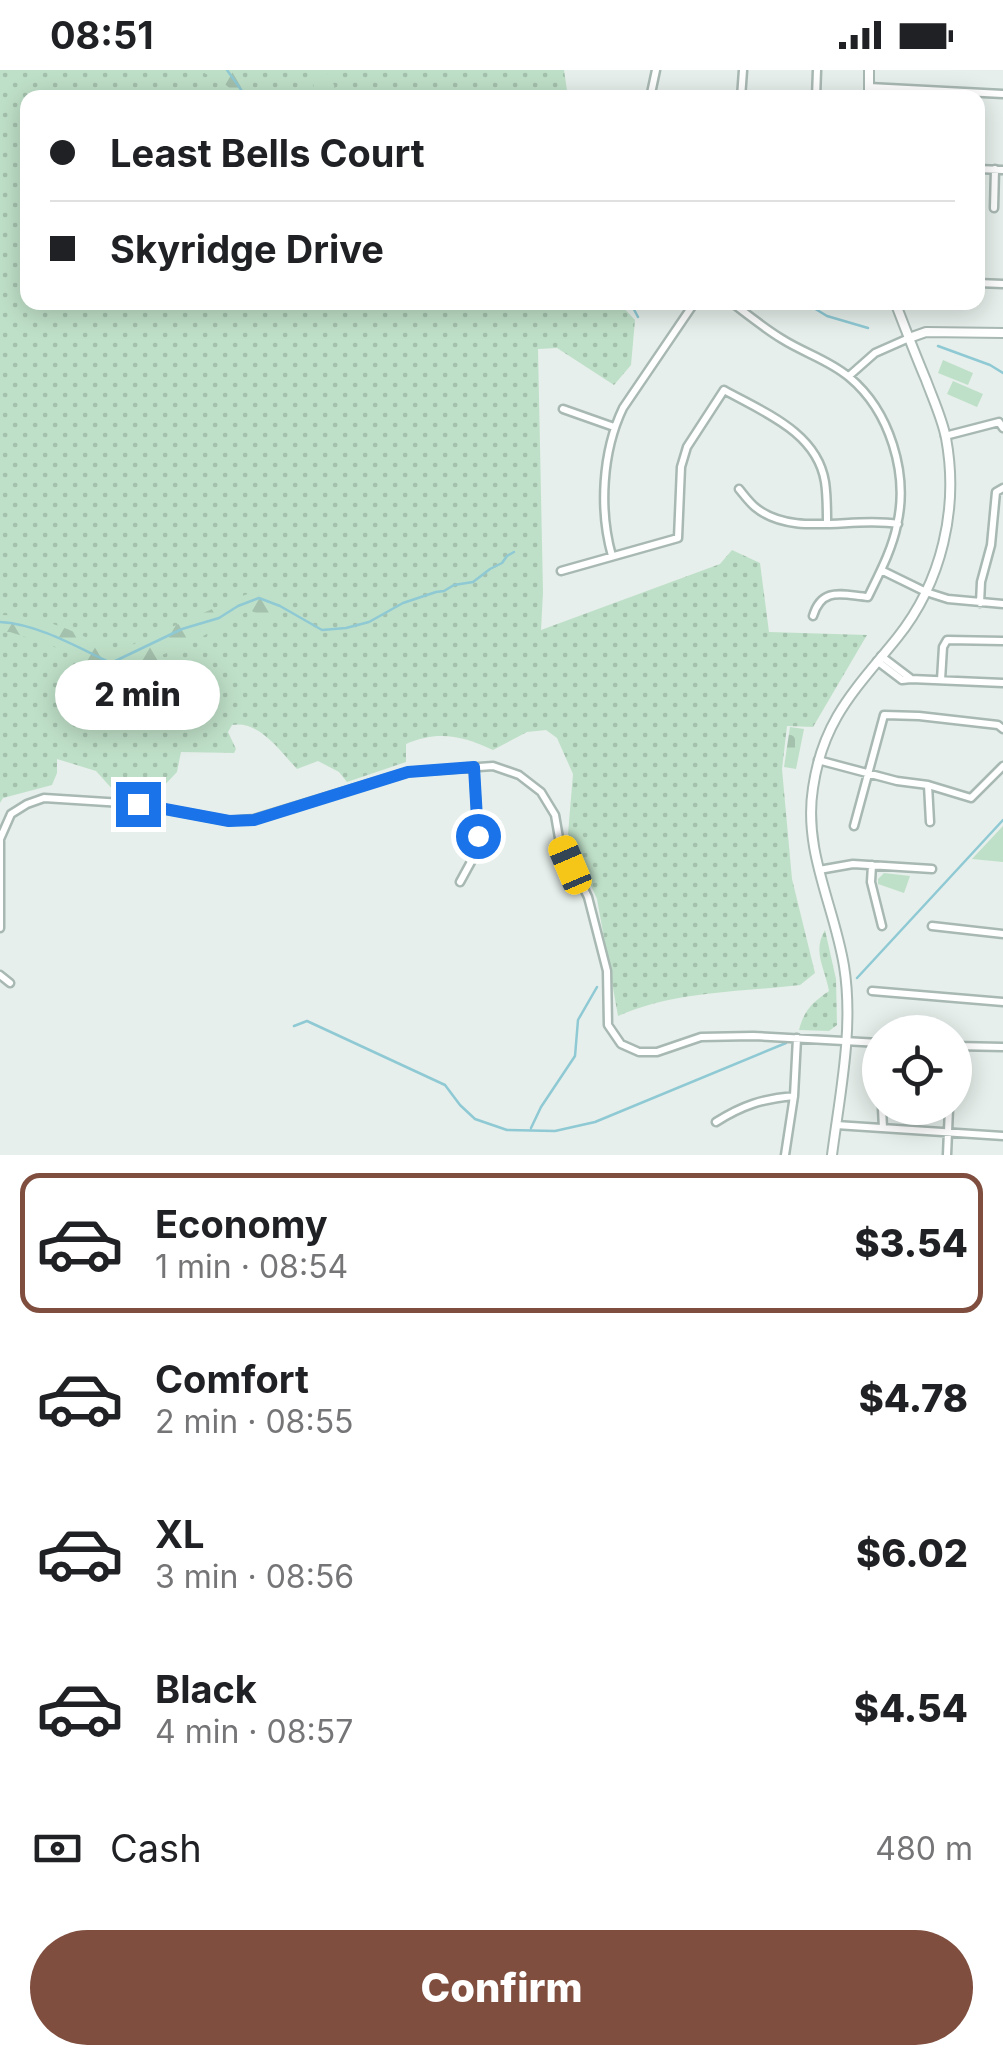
<!DOCTYPE html>
<meta charset="utf-8">
<style>
body{margin:0;font-family:Inter,sans-serif;background:#f6f6f6;color:#202124;height:100vh;display:flex;flex-direction:column;font-size:38px;white-space:nowrap}
*{box-sizing:border-box;margin:0}
p{font-size:32px;color:#757577}
.icon{flex:none;width:55px;height:55px;fill:none;stroke:currentColor;stroke-width:2;stroke-linecap:round;stroke-linejoin:round}
.map{position:relative;height:1085px;overflow:hidden}
.side{display:flex;flex-direction:column;background:#fff;flex:1}
.side>*{flex:none}
.banner{position:absolute;left:20px;top:20px;width:965px;height:220px;border-radius:20px;box-shadow:0 5px 25px #0003;display:grid;align-content:center;height:220px;padding:0 30px;background:#fff}
.fabs{position:absolute;left:862px;top:945px;display:grid;gap:20px}
.fabs a{display:grid;place-items:center;width:110px;height:110px;border-radius:50%;background:#fff;box-shadow:0 5px 25px #0003;font-size:50px}
.end{position:absolute;width:45px;height:45px;margin:-22px;border:12px solid #1a73e8;background:#fff;box-shadow:0 0 0 5px #fff}
.from{border-radius:50%}
.bubble{position:absolute;height:70px;border-radius:35px;background:#fff;box-shadow:0 5px 25px #0003;font-size:32px;font-weight:800;line-height:70px;text-align:center}
.car{position:absolute;width:30px;height:60px;margin:-30px -15px;border-radius:12px;box-shadow:0 0 8px 2px #0007;background:linear-gradient(#f5c518 24%,#345 0 40%,#f5c518 0 76%,#345 0 86%,#f5c518 0)}
.banner b{display:flex;align-items:center;gap:35px;height:95px;font-size:38px}
.banner b+b{border-top:2px solid #e0e0e0}
.banner i{width:25px;height:25px;background:#202124}
ul{padding:18px 0 0;list-style:none}
li{display:flex;align-items:center;gap:30px;height:140px;margin:0 20px 15px;padding:0 10px;border:5px solid transparent;border-radius:20px}
li div{flex:1}
li b{display:block;font-size:38px}
li em{font-style:normal;font-weight:800}
li.active{border-color:#7f4e3f}
li>.icon{width:90px;height:90px;stroke-width:1.5}
.pay{display:flex;align-items:center;gap:25px;height:110px;padding:0 30px;font-size:38px}
.pay p{margin-inline-start:auto}
.button{display:flex;gap:20px;margin-top:auto;padding:20px 30px}
.button a{flex:1;height:115px;border-radius:60px;background:#7f4e3f;color:#fff;font-size:40px;font-weight:800;line-height:115px;text-align:center}
.status{display:flex;justify-content:space-between;align-items:center;height:70px;padding:0 50px;background:#fff;direction:ltr}
.status svg{height:28px;fill:currentColor}
.map>svg:first-child{display:block}
</style>
<div class="status"><b>08:51</b><svg viewBox="0 0 49 12"><path d="M0 12V9h3v3zM5 12V6h3v6zM10 12V3h3v9zM15 12V0h3v12zM26 1h20v11H26zM47 4h2v5h-2z"/></svg></div>
<div class="map">
<svg width="1003" height="1085" viewBox="0 0 1003 1085">
<defs>
<pattern id="grass-dots" width="8" height="8" patternUnits="userSpaceOnUse" patternTransform="scale(2.5)"><rect width="8" height="8" fill="#bfe0c8"/><path d="M2 2h.1M6 6h.1" fill="none" stroke="#a4c1ad" stroke-width="1.8" stroke-linecap="round"/></pattern>
<pattern id="forest-firs" width="22" height="20" patternUnits="userSpaceOnUse" patternTransform="scale(2.5)"><rect width="22" height="20" fill="#bfe0c8"/><path d="M5 1l3.5 6h-7zM16 11l3.5 6h-7z" fill="#a4c1ad"/></pattern>
<pattern id="cemetery-stones" width="16" height="16" patternUnits="userSpaceOnUse" patternTransform="scale(2.5)"><rect width="16" height="16" fill="#bfe0c8"/><path d="M2 7V4a2 2 0 0 1 4 0v3zM10 15v-3a2 2 0 0 1 4 0v3z" fill="#a4c1ad"/></pattern>
</defs>
<rect width="100%" height="100%" fill="#e6efeb"/>
<path fill="url(#grass-dots)" d="M 0,0 L 564,0 L 568,27 L 28,28 L 28,232 L 619,233 L 635,250 L 631,295 L 614,315 L 557,278 L 538,279 L 543,522 L 541,560 L 720,494 L 732,480 L 760,493 L 769,562 L 867,565 L 813,657 L 787,656 L 782,699 L 792,809 L 815,903 L 800,915 C 740,922 674,921 618,946 L 597,829 L 568,764 L 573,704 L 557,668 L 546,660 L 527,662 L 493,680 C 463,666 438,660 406,674 L 406,692 L 347,712 L 339,702 L 318,691 L 297,699 C 280,681 259,650 232,655 L 228,662 L 236,679 L 234,683 L 181,682 L 177,702 L 155,725 L 114,721 L 96,701 L 57,689 L 57,703 L 52,715 L 3,728 L 0,733 Z
M 825,860 L 836,909 L 837,955 L 829,961 L 799,960 C 804,940 813,932 829,921 C 825,898 812,882 825,860 Z"/>
<path fill="url(#forest-firs)" d="M 199,0 L 234,0 L 261,25 L 259,27 L 239,27 L 226,15 Z
M 310,0 L 325,0 L 341,27 L 321,27 L 314,18 Z
M 263,519 L 284,531 L 269,550 L 250,540 L 185,576 L 159,586 L 153,602 L 122,594 L 96,597 L 62,579 L 10,562 L 0,562 L 0,545 C 44,545 78,563 116,582 L 239,527 Z"/>
<path fill="url(#cemetery-stones)" d="M 790,657 L 804,659 L 796,699 L 784,697 Z"/>
<path fill="#bfe0c8" d="M 943,290 L 973,303 L 968,315 L 938,303 Z
M 953,311 L 983,324 L 977,337 L 947,324 Z
M 1003,756 L 1003,792 L 972,789 Z
M 884,803 L 910,806 L 904,823 L 878,814 L 878,809 Z"/>
<g fill="none" stroke-linecap="round" stroke-linejoin="round">
<path stroke="#8ec9d4" stroke-width="2.5" d="M 227,0 L 247,28
M 630,232 L 638,247
M 804,232 L 827,246 L 868,258
M 938,276 L 990,295 L 1003,303
M 0,552 C 38,554 77,577 111,593 L 182,559 L 219,548 L 238,536 L 259,528 L 280,536 L 322,560 L 346,558 L 369,552 L 403,533 L 436,522 L 444,521 L 454,515 L 473,512 L 490,499 L 502,493 L 507,486 L 514,482
M 857,908 L 1003,750
M 294,956 L 307,951 L 445,1015 L 460,1035 L 475,1049 L 507,1060 L 555,1061 L 595,1052 L 786,973
M 531,1058 L 541,1037 L 575,986 L 578,950 L 597,917"/>
<defs>
<path id="minor" d="M 869,17 L 1003,24
M 650,28 L 656,0
M 741,28 L 743,0
M 816,28 L 817,0
M 978,99 L 1003,100
M 994,138 L 995,99
M 978,213 L 1003,214
M 731,232 C 748,245 764,258 782,269 C 804,283 829,290 849,307 C 890,341 909,404 897,455 C 892,480 879,504 868,527 C 843,525 822,516 813,546
M 849,306 L 875,283 L 909,268
M 563,339 L 614,357
M 945,366 L 999,352 L 1003,358
M 739,419 C 744,425 749,432 755,437 C 792,468 853,446 898,454
M 612,486 C 599,440 602,382 623,338 L 695,232
M 881,500 L 926,522 L 948,529 L 1003,534
M 561,501 L 678,468 L 681,397 L 687,377 L 724,320 C 763,342 817,362 825,412 C 827,425 827,439 827,452
M 980,533 L 981,512 L 991,475 L 996,422 L 1003,418
M 881,586 L 910,608
M 877,591 L 902,610 L 911,609 L 1003,613
M 941,610 L 943,577 L 947,570 L 1003,571
M 818,690 L 897,711 L 928,715 L 971,728 L 1003,696
M 928,715 L 930,752
M 854,756 L 884,645 L 919,646 L 998,655 L 1003,659
M 872,795 L 871,812 L 882,856
M 819,800 L 853,794 L 932,799
M 460,812 L 472,790 L 478,766 L 474,698
M 932,856 L 1003,864
M 0,858 L 0,769 L 11,744 L 27,734 L 44,728 L 138,734 L 229,751 L 254,749 L 408,702 L 493,696 L 519,705 L 541,722 L 555,745 L 559,768 L 588,827 L 607,901 L 608,955 L 621,974 L 639,982 L 657,982 L 701,967 L 753,966 L 880,973
M 0,905 L 10,913
M 872,921 L 1003,932
M 955,976 L 1003,977
M 882,1038 L 883,1058
M 716,1052 C 743,1035 762,1029 794,1026
M 836,1055 L 1003,1066
M 785,1085 L 794,1026 L 797,968
M 947,1085 L 949,1038"/>
<path id="tertiary" d="M 869,0 L 869,28
M 909,268 L 926,262 L 1003,263
M 832,1085 C 840,1023 854,958 844,896 C 834,835 803,781 813,718 C 823,649 856,619 897,568 C 942,512 959,438 946,368 C 942,348 933,329 926,310 C 915,284 905,258 895,232"/>
</defs>
<use href="#minor" stroke="#a8b8b2" stroke-width="11"/>
<use href="#tertiary" stroke="#a8b8b2" stroke-width="12"/>
<use href="#minor" stroke="#fff" stroke-width="6"/>
<use href="#tertiary" stroke="#fff" stroke-width="8"/>
</g>
<g fill="none" stroke-linecap="round" stroke-linejoin="round">
<path stroke="#1a73e8" stroke-width="12" d="M 138,734 L 229,751 L 254,750 L 408,702 L 474,697 L 478,766"/>
</g>
</svg>
<div class="fabs">
<a><svg class="icon" aria-label="locate" viewBox="0 0 24 24"><circle cx="12" cy="12" r="6"/><path d="M12 2v4M12 18v4M2 12h4M18 12h4"/></svg></a>
</div>
<i class="end from" style="left:478px;top:766px"></i>
<i class="end" style="left:138px;top:734px"></i>
<div class="bubble" style="left:55px;top:590px;width:165px">2 min</div>
<i class="car" style="left:570px;top:795px;rotate:337deg"></i>
<div class="banner">
<b><i class="from"></i>Least Bells Court</b>
<b><i></i>Skyridge Drive</b>
</div>
</div>
<section class="side">
<ul>
<li class="active"><svg class="icon" aria-label="car" viewBox="0 0 24 24"><path d="M5 17H2v-5l4-1 3-4h7l3 4 3 1v5h-3M9 17h6M6 11h13"/><circle cx="7" cy="17" r="2"/><circle cx="17" cy="17" r="2"/></svg><div><b>Economy</b><p>1 min · 08:54</p></div><em>$3.54</em></li>
<li><svg class="icon" aria-label="car" viewBox="0 0 24 24"><path d="M5 17H2v-5l4-1 3-4h7l3 4 3 1v5h-3M9 17h6M6 11h13"/><circle cx="7" cy="17" r="2"/><circle cx="17" cy="17" r="2"/></svg><div><b>Comfort</b><p>2 min · 08:55</p></div><em>$4.78</em></li>
<li><svg class="icon" aria-label="car" viewBox="0 0 24 24"><path d="M5 17H2v-5l4-1 3-4h7l3 4 3 1v5h-3M9 17h6M6 11h13"/><circle cx="7" cy="17" r="2"/><circle cx="17" cy="17" r="2"/></svg><div><b>XL</b><p>3 min · 08:56</p></div><em>$6.02</em></li>
<li><svg class="icon" aria-label="car" viewBox="0 0 24 24"><path d="M5 17H2v-5l4-1 3-4h7l3 4 3 1v5h-3M9 17h6M6 11h13"/><circle cx="7" cy="17" r="2"/><circle cx="17" cy="17" r="2"/></svg><div><b>Black</b><p>4 min · 08:57</p></div><em>$4.54</em></li>
</ul>
<div class="pay"><svg class="icon" aria-label="cash" viewBox="0 0 24 24"><path d="M3 7h18v10H3z"/><circle cx="12" cy="12" r="2"/></svg>Cash<p>480 m</p></div>
<div class="button"><a>Confirm</a></div>
</section>
